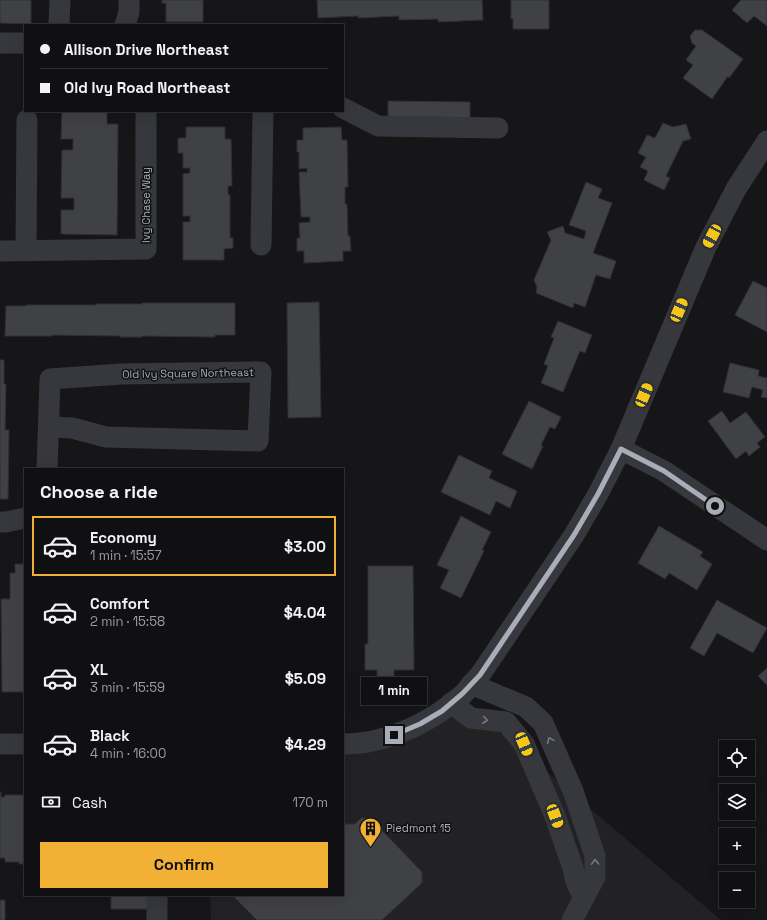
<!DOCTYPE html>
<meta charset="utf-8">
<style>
body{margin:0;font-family:"Space Grotesk",sans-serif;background:#1e1e20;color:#f1f3f6;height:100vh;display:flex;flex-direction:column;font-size:15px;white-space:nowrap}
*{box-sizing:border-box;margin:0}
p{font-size:13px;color:#9c9d9f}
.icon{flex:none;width:22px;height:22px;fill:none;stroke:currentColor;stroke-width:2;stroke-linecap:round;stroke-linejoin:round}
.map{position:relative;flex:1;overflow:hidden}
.details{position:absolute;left:24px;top:468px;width:320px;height:428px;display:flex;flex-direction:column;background:#101012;border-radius:0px;box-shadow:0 4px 16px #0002,0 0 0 1px #303032}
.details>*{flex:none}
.hud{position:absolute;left:24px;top:24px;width:320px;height:88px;border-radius:0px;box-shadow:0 4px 16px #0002,0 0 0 1px #303032;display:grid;align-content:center;height:88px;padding:0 16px;background:#101012}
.tools{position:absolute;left:719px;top:740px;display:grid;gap:8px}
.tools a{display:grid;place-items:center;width:36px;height:36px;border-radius:0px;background:#101012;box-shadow:0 4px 16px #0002,0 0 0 1px #303032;font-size:20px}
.end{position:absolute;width:18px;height:18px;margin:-9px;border:5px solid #a8adb8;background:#111;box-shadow:0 0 0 2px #111}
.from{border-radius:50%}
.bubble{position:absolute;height:28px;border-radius:0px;background:#101012;box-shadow:0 4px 16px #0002,0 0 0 1px #303032;font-size:13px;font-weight:800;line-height:28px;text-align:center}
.car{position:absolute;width:12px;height:24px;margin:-12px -6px;border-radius:5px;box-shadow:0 0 3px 1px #0007;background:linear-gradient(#f5c518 24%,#345 0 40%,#f5c518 0 76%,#345 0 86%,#f5c518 0)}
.hud b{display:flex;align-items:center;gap:14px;height:38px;font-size:15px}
.hud b+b{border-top:1px solid #303032}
.hud i{width:10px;height:10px;background:#f1f3f6}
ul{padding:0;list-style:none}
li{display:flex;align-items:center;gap:12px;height:60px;margin:0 8px 6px;padding:0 8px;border:2px solid transparent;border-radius:0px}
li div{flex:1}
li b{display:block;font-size:15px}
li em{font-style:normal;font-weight:800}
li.current{border-color:#f2b134}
li>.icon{width:36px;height:36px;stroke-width:1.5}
h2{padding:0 16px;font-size:18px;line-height:48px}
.pay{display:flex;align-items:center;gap:10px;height:44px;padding:0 16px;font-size:15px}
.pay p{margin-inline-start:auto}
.primary-button{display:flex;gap:8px;margin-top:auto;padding:8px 16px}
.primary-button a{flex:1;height:46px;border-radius:0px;background:#f2b134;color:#111;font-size:16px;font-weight:800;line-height:46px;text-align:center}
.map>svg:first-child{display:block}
</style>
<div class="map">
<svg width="767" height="920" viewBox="0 0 767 920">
<rect width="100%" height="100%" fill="#161618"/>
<path fill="#222225" d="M 466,703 L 721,920 L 211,920 L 210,895 L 343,895 L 343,743 Z"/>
<path fill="#404145" stroke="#303034" d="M 0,0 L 31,0 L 31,24 L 0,23 Z
M 162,0 L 203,0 L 203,22 L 166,22 L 166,3 L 162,3 Z
M 317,0 L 482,0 L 483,20 L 438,22 L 438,19 L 399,20 L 399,16 L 358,18 L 358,16 L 318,18 Z
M 511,0 L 549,0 L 549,29 L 513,29 L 513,19 L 511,19 Z
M 741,0 L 767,0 L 767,26 L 754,16 L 747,23 L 732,10 Z
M 695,30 L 702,30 L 743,59 L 729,78 L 728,76 L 712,99 L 683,78 L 693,65 L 686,60 L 696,46 L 692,43 L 690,36 Z
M 388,101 L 470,102 L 470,121 L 388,120 Z
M 62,111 L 107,111 L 107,124 L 118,124 L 117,235 L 61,234 L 61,210 L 74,210 L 74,198 L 61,198 L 62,150 L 73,150 L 73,139 L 61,139 Z
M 663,123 L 673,127 L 686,124 L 691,139 L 683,141 L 666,176 L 670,178 L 664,190 L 644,180 L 648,171 L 640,167 L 646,157 L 638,153 L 647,135 L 655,138 Z
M 186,127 L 225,127 L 225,139 L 231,139 L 232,186 L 228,186 L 228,195 L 230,195 L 230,238 L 233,238 L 233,248 L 224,249 L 224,260 L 183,260 L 183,222 L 190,222 L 190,216 L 183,216 L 183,174 L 190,173 L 190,168 L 183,168 L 183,153 L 178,153 L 178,138 L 186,138 Z
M 341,127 L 342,140 L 347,140 L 348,187 L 345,187 L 345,204 L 347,204 L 348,236 L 350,236 L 351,251 L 343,251 L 343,261 L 304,263 L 304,251 L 297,251 L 297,238 L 300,238 L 299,223 L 310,222 L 310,217 L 301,217 L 299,172 L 307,172 L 307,168 L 299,169 L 299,152 L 297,152 L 297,140 L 303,140 L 303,128 Z
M 586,182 L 602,189 L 598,198 L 612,203 L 593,253 L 616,261 L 610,279 L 596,275 L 585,307 L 574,303 L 573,308 L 536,293 L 537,287 L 534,280 L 551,240 L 547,232 L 563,226 L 565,233 L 584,239 L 586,231 L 569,225 Z
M 753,281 L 767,288 L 767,332 L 735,315 Z
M 319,302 L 321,417 L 288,418 L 287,303 Z
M 142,303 L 235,303 L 235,335 L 215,335 L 215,337 L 142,336 L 142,337 L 120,337 L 120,336 L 52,335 L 52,336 L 5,336 L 6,306 L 26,306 L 26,305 L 96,305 L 96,304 L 142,304 Z
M 558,321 L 592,335 L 585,353 L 580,351 L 563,392 L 541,383 L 548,366 L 544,364 L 554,338 L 551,337 Z
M 0,360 L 4,360 L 4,384 L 6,384 L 5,430 L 9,430 L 8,499 L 0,499 Z
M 730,363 L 759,370 L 758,376 L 767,378 L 767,398 L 761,397 L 763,390 L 752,387 L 749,398 L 723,392 Z
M 529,401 L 561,417 L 555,429 L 550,427 L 541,445 L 543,446 L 532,469 L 502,454 Z
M 722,411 L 730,423 L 746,412 L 765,437 L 757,443 L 760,447 L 749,456 L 746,451 L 736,459 L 708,421 Z
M 459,455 L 492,471 L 489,478 L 517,491 L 510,508 L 496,501 L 490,515 L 441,492 Z
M 461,516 L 491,532 L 482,550 L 484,551 L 461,598 L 440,588 L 449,570 L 437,565 Z
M 659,526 L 703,552 L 700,556 L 712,564 L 697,590 L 669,573 L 665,579 L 638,563 Z
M 15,564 L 25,564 L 25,692 L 2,692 L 1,599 L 10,599 L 10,573 L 15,573 Z
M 368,566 L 413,566 L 414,670 L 394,670 L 394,679 L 377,679 L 377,670 L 365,670 L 365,644 L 368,644 Z
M 717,600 L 767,628 L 753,653 L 717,633 L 704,656 L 690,648 Z
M 767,668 L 767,685 L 758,676 Z
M 0,792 L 1,792 L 1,797 L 5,797 L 5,795 L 25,795 L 25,864 L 19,864 L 19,862 L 5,862 L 5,858 L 0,858 Z
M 361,818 L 370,818 L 422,872 L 422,883 L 382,920 L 257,920 L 232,895 L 343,895 L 343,824 L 355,824 Z
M 111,895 L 149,895 L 149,909 L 111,909 Z
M 0,900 L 5,900 L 5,920 L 0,920 Z"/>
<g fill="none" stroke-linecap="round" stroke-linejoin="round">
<path stroke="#37383d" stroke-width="21" d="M 59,25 L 60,0
M 125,25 L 129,12 L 129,0
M 0,43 L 25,43
M 343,108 L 378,126 L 498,128
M 261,245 L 263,111
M 26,250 L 27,120
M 0,251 L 146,249 L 146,111
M 621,449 L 664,471 L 767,540
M 47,469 L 50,379 L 121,374 L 261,372 L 258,441 L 106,437 L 72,428 L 49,427
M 0,522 L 6,522 L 25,518
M 471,684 L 526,707 L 543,723 L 573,791 L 595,856 L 595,877 L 572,920
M 451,703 L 471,718 L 506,722 L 524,744 L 555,816 L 573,868 L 576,882 L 584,898
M 0,744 L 25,744
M 343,744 C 351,744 360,743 368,742 C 403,735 433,720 461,696 C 468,690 473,682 480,675 L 574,535 L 598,494 L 621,449 L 706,247 L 736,189 L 767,141
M 157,895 L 157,918"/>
</g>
<defs><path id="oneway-chevron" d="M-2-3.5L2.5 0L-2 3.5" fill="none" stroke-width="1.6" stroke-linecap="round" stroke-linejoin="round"/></defs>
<g stroke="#757881">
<use href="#oneway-chevron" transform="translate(485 720) rotate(7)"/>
<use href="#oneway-chevron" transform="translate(550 740) rotate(-114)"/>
<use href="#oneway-chevron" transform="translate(595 862) rotate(-92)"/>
</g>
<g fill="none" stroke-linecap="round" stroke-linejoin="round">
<path stroke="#a8adb8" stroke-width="5" d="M 394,735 L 420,724 L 442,711 L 462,694 L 480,675 L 574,535 L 598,494 L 621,449 L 664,471 L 715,506"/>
</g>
<defs>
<symbol id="building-pin" viewBox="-11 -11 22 30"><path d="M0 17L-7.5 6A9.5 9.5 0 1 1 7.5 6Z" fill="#f2b134" stroke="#111113"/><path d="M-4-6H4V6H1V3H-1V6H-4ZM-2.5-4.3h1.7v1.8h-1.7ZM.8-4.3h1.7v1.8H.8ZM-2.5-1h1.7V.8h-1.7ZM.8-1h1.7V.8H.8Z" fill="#111"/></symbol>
</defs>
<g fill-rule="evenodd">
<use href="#building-pin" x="358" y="816" width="25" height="34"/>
</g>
<g text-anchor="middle" stroke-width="3" stroke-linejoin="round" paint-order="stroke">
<g font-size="11" fill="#a8adb8" stroke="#111113">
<text transform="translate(146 205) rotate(-90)" y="4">Ivy Chase Way</text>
<text transform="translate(188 373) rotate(-1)" y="4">Old Ivy Square Northeast</text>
</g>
<g font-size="11" fill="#a8adb8" stroke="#111113" text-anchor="start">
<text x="386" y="832">Piedmont 15</text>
</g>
</g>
</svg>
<div class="tools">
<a><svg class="icon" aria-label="locate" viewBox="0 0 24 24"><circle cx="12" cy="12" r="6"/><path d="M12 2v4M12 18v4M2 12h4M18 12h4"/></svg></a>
<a><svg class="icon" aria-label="layers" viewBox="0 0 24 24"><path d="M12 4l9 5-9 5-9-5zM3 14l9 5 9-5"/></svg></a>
<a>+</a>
<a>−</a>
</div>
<i class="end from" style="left:715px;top:506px"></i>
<i class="end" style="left:394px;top:735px"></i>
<div class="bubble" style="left:361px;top:677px;width:66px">1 min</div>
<i class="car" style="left:712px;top:236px;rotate:208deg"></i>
<i class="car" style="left:679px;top:310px;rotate:23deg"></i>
<i class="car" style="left:644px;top:395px;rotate:23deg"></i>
<i class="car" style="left:524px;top:744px;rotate:157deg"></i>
<i class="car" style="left:555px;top:816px;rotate:160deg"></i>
<div class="hud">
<b><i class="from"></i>Allison Drive Northeast</b>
<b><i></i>Old Ivy Road Northeast</b>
</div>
<section class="details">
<h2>Choose a ride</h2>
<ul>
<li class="current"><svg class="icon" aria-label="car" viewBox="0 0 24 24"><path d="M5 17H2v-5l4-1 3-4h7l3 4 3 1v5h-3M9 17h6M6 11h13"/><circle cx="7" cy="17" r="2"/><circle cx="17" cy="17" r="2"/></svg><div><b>Economy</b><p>1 min · 15:57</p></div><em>$3.00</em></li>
<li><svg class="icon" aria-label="car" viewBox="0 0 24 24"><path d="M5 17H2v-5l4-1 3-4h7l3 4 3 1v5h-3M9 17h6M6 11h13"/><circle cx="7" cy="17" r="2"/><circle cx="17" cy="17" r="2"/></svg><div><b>Comfort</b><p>2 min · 15:58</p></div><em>$4.04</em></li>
<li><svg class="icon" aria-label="car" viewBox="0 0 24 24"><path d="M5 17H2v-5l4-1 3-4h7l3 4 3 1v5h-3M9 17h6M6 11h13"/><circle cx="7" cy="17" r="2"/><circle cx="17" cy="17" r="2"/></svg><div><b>XL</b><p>3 min · 15:59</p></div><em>$5.09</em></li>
<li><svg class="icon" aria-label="car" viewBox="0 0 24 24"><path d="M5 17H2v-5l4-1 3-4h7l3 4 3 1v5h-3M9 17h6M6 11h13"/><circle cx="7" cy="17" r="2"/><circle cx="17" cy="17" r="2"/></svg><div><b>Black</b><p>4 min · 16:00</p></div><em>$4.29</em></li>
</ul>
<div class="pay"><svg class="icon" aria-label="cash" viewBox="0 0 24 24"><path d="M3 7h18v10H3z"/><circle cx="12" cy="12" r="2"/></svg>Cash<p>170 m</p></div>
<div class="primary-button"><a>Confirm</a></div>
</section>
</div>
